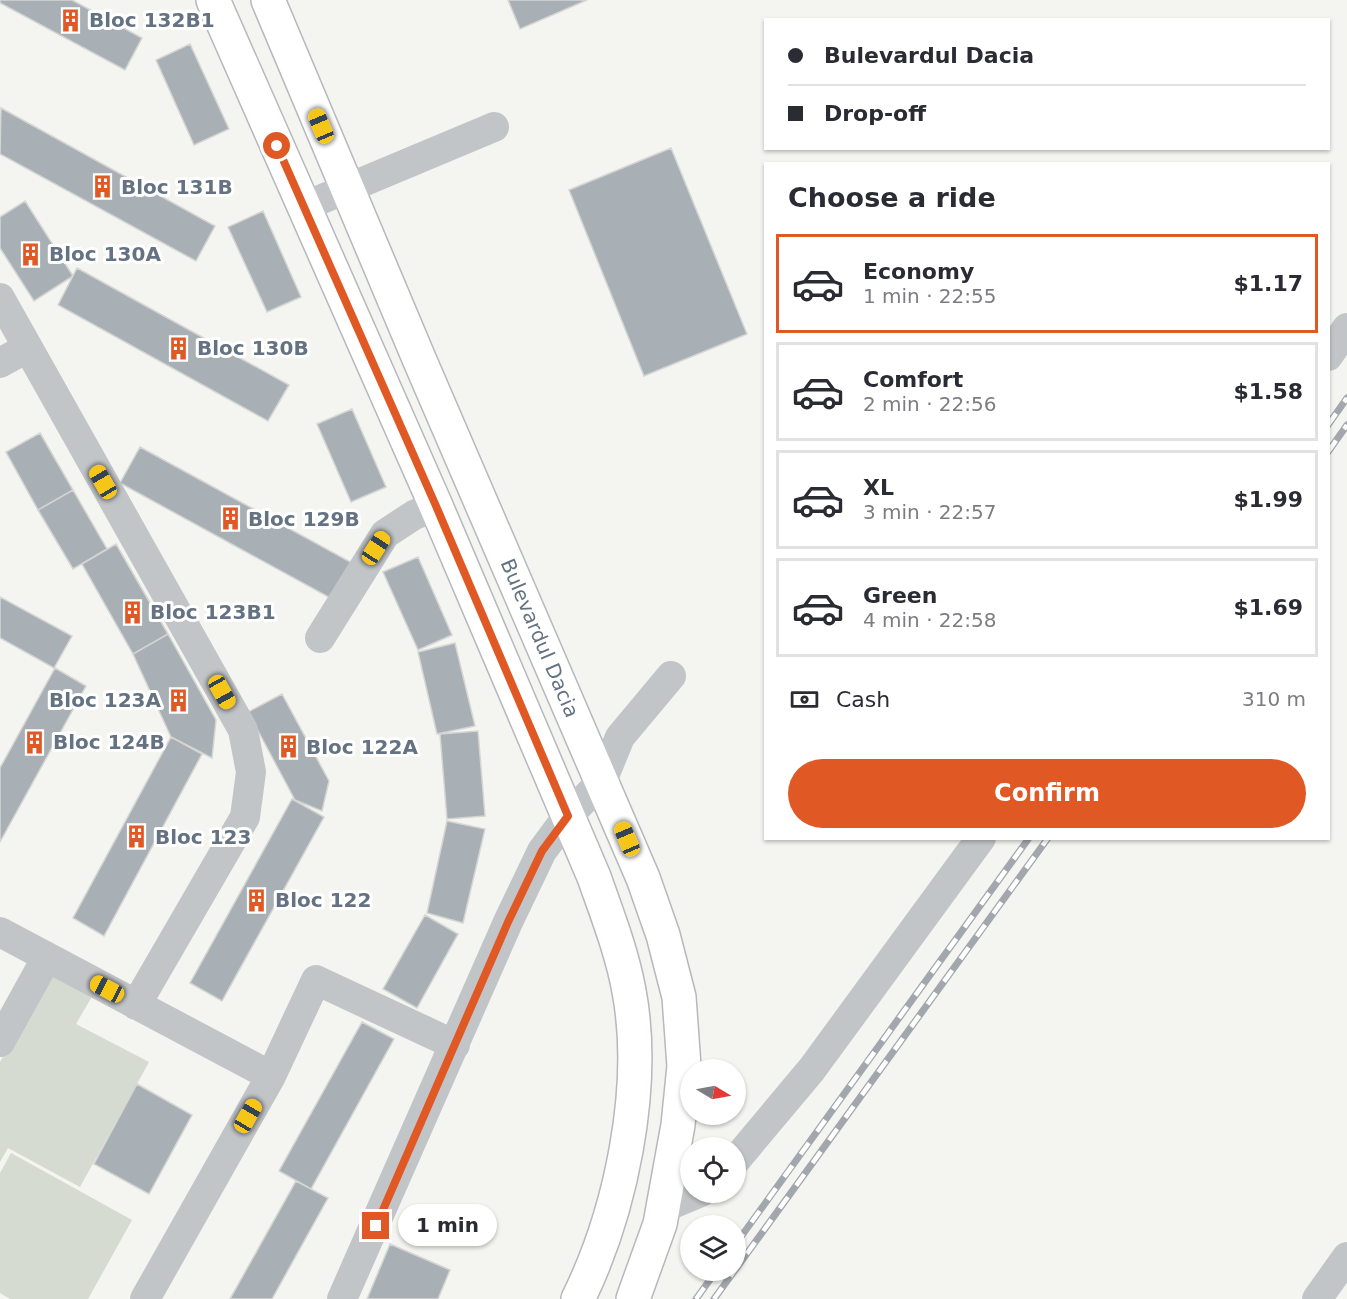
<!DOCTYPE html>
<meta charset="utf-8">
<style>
body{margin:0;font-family:"DejaVu Sans",sans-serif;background:#f7f7f7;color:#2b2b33;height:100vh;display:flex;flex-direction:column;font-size:22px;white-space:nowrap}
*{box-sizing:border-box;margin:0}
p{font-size:20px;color:#7c7c81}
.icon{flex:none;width:33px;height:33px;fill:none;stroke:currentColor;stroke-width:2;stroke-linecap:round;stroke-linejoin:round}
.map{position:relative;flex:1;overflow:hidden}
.drawer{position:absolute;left:764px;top:162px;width:566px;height:678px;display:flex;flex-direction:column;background:#fff;border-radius:0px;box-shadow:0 2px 4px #0004}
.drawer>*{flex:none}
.guide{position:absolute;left:764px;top:18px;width:566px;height:132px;border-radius:0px;box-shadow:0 2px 4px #0004;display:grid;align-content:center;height:132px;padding:0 24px;background:#fff}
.needle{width:39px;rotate:100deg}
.fabs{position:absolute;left:680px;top:1059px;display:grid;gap:12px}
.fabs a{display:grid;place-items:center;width:66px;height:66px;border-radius:50%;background:#fff;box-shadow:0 2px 4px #0004;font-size:30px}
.end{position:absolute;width:27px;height:27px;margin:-14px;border:8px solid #e05924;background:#fff;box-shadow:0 0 0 3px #fff}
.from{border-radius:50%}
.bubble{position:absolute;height:42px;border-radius:21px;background:#fff;box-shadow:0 2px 4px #0004;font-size:20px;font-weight:700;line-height:42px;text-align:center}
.car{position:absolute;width:18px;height:36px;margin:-18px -9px;border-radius:8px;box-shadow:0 0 4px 2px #0007;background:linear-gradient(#f5c518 24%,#345 0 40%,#f5c518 0 76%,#345 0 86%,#f5c518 0)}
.guide b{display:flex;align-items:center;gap:21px;height:57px;font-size:22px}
.guide b+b{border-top:2px solid #e1e1e2}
.guide i{width:15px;height:15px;background:#2b2b33}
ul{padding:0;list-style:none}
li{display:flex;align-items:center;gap:18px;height:99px;margin:0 12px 9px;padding:0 12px;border:3px solid #e1e1e2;border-radius:0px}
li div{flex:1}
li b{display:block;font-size:22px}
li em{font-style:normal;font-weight:700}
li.active{border-color:#e05924}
li>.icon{width:54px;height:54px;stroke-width:1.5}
h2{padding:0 24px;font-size:27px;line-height:72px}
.pay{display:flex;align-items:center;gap:15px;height:66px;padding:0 24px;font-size:22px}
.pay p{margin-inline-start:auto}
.primary-button{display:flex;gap:12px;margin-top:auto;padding:12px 24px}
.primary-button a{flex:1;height:69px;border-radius:36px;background:#e05924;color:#fff;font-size:24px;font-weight:700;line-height:69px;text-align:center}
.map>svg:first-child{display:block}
</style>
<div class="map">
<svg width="1347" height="1299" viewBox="0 0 1347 1299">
<rect width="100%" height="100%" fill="#f4f4f0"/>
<path fill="#d5dbd1" d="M 52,969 L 94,993 L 76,1024 L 149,1062 L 80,1187 L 8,1148 L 0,1162 L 0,1062 Z
M 11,1153 L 132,1220 L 88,1299 L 10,1299 L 0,1293 L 0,1173 Z"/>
<path fill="#a8afb5" stroke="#d5d5d3" stroke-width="1.5" d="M 0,0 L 72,0 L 142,38 L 125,70 L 0,3 Z
M 508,0 L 587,0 L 520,29 Z
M 190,44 L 229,129 L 194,145 L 156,60 Z
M 1,108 L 215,226 L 196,261 L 0,154 Z
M 671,148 L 747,334 L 644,376 L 569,190 Z
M 25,201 L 73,276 L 34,301 L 0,248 L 0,217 Z
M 263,211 L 301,297 L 267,312 L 228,227 Z
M 77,268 L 289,385 L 268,421 L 58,305 Z
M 352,409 L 386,487 L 351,502 L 317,424 Z
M 40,433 L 73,490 L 38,510 L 6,452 Z
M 140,447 L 354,564 L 334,600 L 120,483 Z
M 73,490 L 107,549 L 73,569 L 38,510 Z
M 116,544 L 168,634 L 133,654 L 82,564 Z
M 418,557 L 452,635 L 418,650 L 383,572 Z
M 0,597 L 72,636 L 54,668 L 0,638 Z
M 168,634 L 216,720 L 212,758 L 171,737 L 133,654 Z
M 455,643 L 475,726 L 437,734 L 418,652 Z
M 55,668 L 86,686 L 0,842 L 0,768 Z
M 282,694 L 329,781 L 322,811 L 295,800 L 248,712 Z
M 478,731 L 485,816 L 447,819 L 440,734 Z
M 171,737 L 202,754 L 104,936 L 73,918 Z
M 292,799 L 324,817 L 222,1001 L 190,983 Z
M 447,821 L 485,829 L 463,923 L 427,913 Z
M 425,915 L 458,934 L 417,1008 L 383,989 Z
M 362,1022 L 394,1039 L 311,1189 L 279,1171 Z
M 137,1084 L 192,1115 L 149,1194 L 94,1164 Z
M 296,1181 L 328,1198 L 272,1299 L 230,1299 Z
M 390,1244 L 450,1270 L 438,1299 L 367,1299 Z"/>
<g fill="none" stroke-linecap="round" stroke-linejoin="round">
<defs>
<path id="major" d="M 213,0 L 436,506 L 594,877 C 607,914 622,952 629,991 C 647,1087 621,1212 578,1299
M 268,0 L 420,361 L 643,878 L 663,935 L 679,997 L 684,1066 L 678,1125 L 660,1224 L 633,1299"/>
</defs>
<use href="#major" stroke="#b5b8bc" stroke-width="36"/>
<path stroke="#c2c5c8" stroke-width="30" d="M 303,207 L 494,127
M 0,298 L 243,730 L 251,772 L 245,817 L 136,1005
M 1328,356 L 1347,328
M 0,363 L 27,348
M 320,638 L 385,534 L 414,515 L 436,506
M 0,932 L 271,1076 L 316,980 L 455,1045
M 0,1042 L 47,957
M 735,1161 L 812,1069 L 981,838
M 663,1208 L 701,1192
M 145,1299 L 271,1076
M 342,1299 L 508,922 L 542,851 L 568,816 L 602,781 L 620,737 L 671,676
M 1317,1299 L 1347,1257"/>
<use href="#major" stroke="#fff" stroke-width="33"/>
<defs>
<path id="rail" d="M 1328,425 L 1347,398
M 1328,452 L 1347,425
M 735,1245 L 1029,838
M 696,1299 L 717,1270
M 714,1299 L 1048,838"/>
</defs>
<use href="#rail" stroke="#a2a7ad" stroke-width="7"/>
<use href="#rail" stroke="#fff" stroke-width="4.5" stroke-dasharray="14" stroke-linecap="butt"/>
</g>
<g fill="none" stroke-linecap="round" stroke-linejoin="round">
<path stroke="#e05924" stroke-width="8" d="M 277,146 L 436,506 L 568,816 L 542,851 L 508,922 L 376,1226"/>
</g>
<defs>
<symbol id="building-bare" viewBox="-9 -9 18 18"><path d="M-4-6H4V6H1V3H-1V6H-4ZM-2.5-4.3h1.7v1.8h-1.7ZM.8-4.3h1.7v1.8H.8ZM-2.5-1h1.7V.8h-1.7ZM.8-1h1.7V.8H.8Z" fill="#e05924" stroke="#fff" stroke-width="2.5" paint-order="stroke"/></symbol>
</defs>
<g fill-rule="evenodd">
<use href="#building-bare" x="54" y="4" width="33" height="33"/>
<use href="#building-bare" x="86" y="170" width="33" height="33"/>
<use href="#building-bare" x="14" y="238" width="33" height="33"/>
<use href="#building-bare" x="162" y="332" width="33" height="33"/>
<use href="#building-bare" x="214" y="502" width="33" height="33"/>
<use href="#building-bare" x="116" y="596" width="33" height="33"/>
<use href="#building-bare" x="162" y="684" width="33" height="33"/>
<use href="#building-bare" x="18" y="726" width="33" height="33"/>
<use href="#building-bare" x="272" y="730" width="33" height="33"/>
<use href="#building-bare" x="120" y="820" width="33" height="33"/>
<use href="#building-bare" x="240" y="884" width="33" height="33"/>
</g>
<g text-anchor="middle" stroke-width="6" stroke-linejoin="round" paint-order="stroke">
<g font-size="20" font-weight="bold" fill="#647281" stroke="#fff" text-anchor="start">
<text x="89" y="27">Bloc 132B1</text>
<text x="121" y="194">Bloc 131B</text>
<text x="49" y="261">Bloc 130A</text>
<text x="197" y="355">Bloc 130B</text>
<text x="248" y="526">Bloc 129B</text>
<text x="150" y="619">Bloc 123B1</text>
<text x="161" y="707" text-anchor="end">Bloc 123A</text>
<text x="53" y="749">Bloc 124B</text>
<text x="306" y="754">Bloc 122A</text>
<text x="155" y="844">Bloc 123</text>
<text x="275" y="907">Bloc 122</text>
</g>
<g font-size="20" fill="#647281" stroke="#fff">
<text transform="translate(540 638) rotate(67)" y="7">Bulevardul Dacia</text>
</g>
</g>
</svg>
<div class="fabs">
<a><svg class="needle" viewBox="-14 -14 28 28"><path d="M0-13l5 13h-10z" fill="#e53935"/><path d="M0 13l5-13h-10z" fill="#7c7c81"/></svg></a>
<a><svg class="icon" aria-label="locate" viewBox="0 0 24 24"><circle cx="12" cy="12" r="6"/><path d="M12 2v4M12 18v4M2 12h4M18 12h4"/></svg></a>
<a><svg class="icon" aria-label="layers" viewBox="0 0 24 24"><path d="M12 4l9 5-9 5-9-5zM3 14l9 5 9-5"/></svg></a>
</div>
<i class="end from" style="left:277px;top:146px"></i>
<i class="end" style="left:376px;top:1226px"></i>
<div class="bubble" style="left:398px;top:1204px;width:99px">1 min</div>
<i class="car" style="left:321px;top:126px;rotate:337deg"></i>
<i class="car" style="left:103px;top:482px;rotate:330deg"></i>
<i class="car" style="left:376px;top:548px;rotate:33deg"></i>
<i class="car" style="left:222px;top:692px;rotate:151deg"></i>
<i class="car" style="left:627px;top:839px;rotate:337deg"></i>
<i class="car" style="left:107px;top:989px;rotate:298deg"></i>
<i class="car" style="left:248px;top:1116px;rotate:30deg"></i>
<div class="guide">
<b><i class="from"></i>Bulevardul Dacia</b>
<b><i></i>Drop-off</b>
</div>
<section class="drawer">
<h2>Choose a ride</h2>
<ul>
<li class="active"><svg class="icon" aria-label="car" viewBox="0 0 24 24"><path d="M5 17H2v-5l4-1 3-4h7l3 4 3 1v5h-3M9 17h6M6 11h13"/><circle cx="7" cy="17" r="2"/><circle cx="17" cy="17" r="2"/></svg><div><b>Economy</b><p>1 min · 22:55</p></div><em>$1.17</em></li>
<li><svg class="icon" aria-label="car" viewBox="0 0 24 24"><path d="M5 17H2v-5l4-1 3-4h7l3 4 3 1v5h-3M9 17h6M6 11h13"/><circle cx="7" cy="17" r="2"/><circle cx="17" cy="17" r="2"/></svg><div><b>Comfort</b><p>2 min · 22:56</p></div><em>$1.58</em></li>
<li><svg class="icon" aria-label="car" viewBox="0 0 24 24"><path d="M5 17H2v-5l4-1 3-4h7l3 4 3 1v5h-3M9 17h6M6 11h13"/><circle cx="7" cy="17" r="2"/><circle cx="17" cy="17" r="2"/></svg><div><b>XL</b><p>3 min · 22:57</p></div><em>$1.99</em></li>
<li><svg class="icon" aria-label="car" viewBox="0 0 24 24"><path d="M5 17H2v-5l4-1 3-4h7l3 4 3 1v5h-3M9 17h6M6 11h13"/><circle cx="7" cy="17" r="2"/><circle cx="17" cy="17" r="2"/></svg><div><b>Green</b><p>4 min · 22:58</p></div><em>$1.69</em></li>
</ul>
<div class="pay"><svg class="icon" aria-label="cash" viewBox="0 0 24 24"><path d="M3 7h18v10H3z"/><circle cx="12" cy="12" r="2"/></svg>Cash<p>310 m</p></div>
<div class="primary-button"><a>Confirm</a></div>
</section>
</div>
